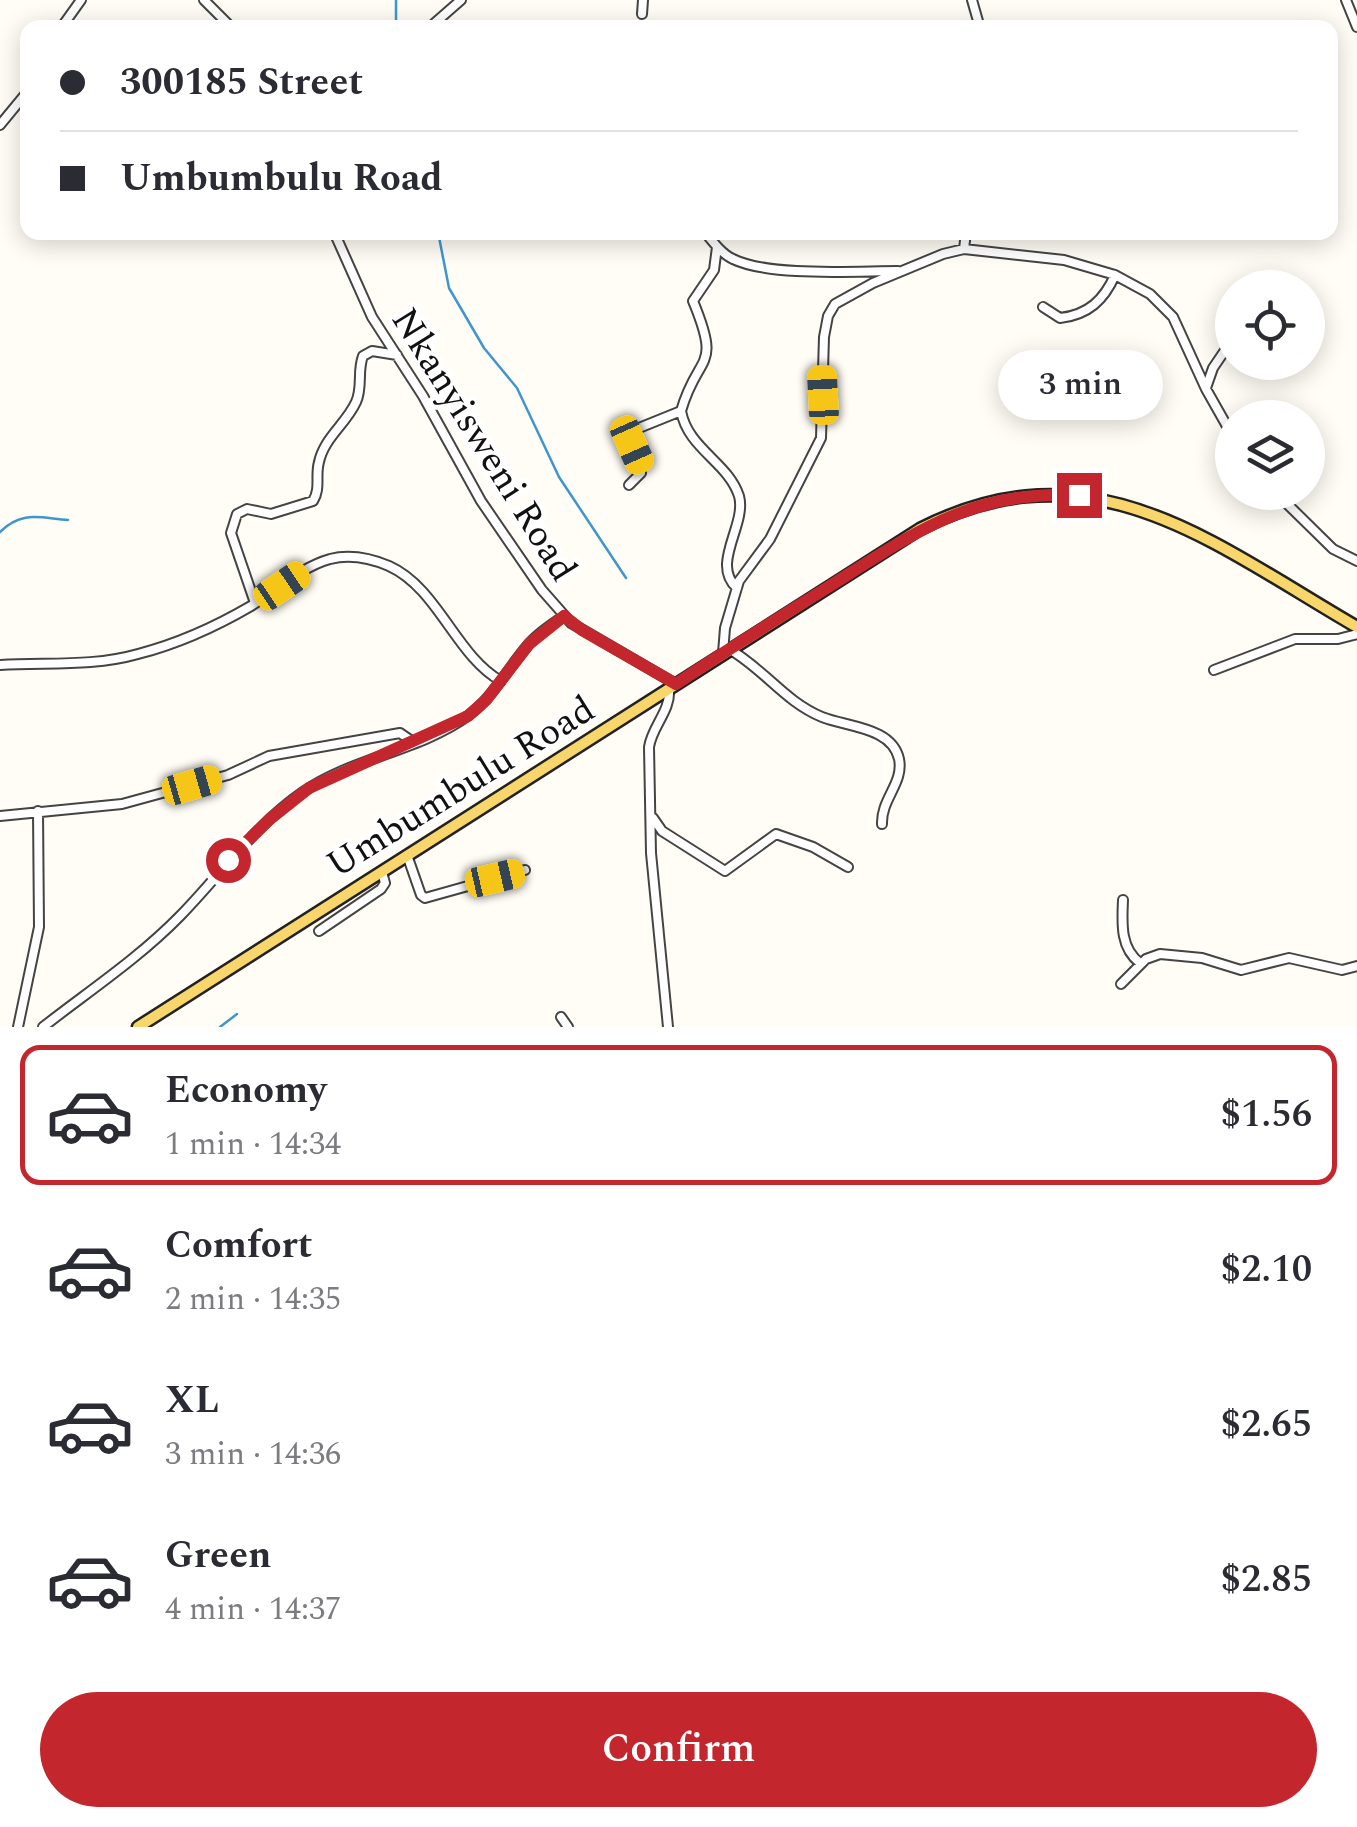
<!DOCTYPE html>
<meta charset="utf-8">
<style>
body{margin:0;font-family:Spectral,serif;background:#f7f7f7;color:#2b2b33;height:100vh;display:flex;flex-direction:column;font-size:38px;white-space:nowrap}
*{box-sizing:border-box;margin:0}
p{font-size:32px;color:#7c7c81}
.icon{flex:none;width:55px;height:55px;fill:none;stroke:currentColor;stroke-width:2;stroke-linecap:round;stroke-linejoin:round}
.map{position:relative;height:1027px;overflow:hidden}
.panel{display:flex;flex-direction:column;background:#fff;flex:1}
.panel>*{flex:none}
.top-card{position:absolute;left:20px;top:20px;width:1318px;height:220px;border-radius:20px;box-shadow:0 5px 25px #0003;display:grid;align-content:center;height:220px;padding:0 40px;background:#fff}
.buttons{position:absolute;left:1215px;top:270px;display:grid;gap:20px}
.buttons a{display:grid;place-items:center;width:110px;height:110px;border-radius:50%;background:#fff;box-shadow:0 5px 25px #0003;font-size:50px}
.end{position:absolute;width:45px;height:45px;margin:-22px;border:12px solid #c4262e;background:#fff;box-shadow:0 0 0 5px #fff}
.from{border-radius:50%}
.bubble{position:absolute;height:70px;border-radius:35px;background:#fff;box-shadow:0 5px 25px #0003;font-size:32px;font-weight:600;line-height:70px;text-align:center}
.car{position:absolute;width:30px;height:60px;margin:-30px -15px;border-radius:12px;box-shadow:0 0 8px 2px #0007;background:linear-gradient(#f5c518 24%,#345 0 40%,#f5c518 0 76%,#345 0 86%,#f5c518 0)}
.top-card b{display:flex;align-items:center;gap:35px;height:95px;font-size:38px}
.top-card b+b{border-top:2px solid #e1e1e2}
.top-card i{width:25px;height:25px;background:#2b2b33}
ul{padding:18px 0 0;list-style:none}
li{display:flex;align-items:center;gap:30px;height:140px;margin:0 20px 15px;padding:0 20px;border:5px solid transparent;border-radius:20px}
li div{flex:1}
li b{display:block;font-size:38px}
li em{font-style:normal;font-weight:600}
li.selected{border-color:#c4262e}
li>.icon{width:90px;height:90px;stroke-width:1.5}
.cta{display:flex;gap:20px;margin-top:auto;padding:20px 40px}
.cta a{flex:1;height:115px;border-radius:60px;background:#c4262e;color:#fff;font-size:40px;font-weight:600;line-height:115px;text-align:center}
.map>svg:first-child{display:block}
</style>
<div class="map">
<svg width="1357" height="1027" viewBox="0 0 1357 1027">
<rect width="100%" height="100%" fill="#fffdf5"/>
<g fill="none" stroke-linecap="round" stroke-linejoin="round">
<path stroke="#3f96cf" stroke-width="2.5" d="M 396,0 L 396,28
M 438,232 L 449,288 L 484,348 L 517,388 L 559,477 L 626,578
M 0,532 C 22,510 40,518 68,520
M 220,1027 L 237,1014"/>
<defs>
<path id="minor" d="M 204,0 L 232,28
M 972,0 L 980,28
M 1346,0 L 1357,27
M 642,14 L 643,0
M 61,28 L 81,0
M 429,28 L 461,0
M 0,125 L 28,91
M 334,232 L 372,317 L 423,396 L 481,501 L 542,590 L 571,623 L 676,684
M 705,232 C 713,242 722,254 733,259 C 770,277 855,271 898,271
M 717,247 L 714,270 L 693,301 C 722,371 698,352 681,411 C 688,449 728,462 739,496 C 747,525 710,564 737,588
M 964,249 L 966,232
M 1043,307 L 1060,318 C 1088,315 1104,300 1115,275
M 1206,388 L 1213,368 L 1232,340
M 629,485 L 641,473 L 632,445 L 634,430 L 681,411
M 1275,492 L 1333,549 L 1357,561
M 255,603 L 231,533 L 237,514 L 247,509 L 271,514 L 313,501 C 321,488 315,476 319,462 C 324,438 346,424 356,402 C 363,387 357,371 363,356 L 372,351 L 397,355
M 729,649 C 763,668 785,702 822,717 C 847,727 892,727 899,759 C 904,783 881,799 882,824
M 723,653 L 725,628 L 739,581 L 770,539 L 821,438 L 824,337 L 828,316 L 835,304 L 873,283 L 943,254 L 964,249 L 1064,260 L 1115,275 L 1150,294 L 1173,317 L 1206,389 L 1232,435
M 0,665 C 47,662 92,667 138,654 C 177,644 215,627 251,606 C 276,591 301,567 330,559 C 350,554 370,558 389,566 C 438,588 456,656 501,681
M 1214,670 L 1295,639 L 1338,639 L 1357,634
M 0,816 L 122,804 L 228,775 L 269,756 L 400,733 L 413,742
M 653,818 L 662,831 L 725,871 L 776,834 L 813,847 L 848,867
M 407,855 L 421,895 L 425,898 L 525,870
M 1123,900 C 1122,923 1120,948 1140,963
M 319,931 L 381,889 L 385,883 L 382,872
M 1121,984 L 1146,959 L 1160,954 L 1202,958 L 1241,970 L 1289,958 L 1342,970 L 1357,966
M 561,1017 L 568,1027
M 18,1027 L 39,927 L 38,811
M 43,1027 C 89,991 139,958 180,916 C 221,874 254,826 303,792 C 354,757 420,751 469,715 C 494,696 508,668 528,645 C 538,633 551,625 564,616
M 668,1027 L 651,853 L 649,747 C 652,726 671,711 669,689"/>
<path id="major" d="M 138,1027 L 920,529 C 1092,441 1212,543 1357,627"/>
</defs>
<use href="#minor" stroke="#444" stroke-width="12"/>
<use href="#major" stroke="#222" stroke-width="15"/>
<use href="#minor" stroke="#fff" stroke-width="8"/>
<use href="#major" stroke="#f9d66b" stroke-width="10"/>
</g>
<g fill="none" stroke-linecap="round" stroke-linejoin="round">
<path stroke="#c4262e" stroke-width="12" d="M 228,860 L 270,819 L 309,788 L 468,716 L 486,700 L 529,644 L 564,616 L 582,630 L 676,684 C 725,651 775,620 825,589 C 913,534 970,490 1079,495"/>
</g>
<g text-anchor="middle" stroke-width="10" stroke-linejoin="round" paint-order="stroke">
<g font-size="38" fill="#111" stroke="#fff">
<text transform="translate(485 444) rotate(58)" y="13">Nkanyisweni Road</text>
<text transform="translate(460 786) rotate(-32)" y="13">Umbumbulu Road</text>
</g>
</g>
</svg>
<div class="buttons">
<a><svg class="icon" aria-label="locate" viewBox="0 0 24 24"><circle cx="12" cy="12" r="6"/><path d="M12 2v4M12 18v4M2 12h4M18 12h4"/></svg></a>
<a><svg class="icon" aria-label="layers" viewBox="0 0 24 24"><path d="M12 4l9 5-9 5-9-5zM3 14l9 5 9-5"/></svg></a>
</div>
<i class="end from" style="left:228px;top:860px"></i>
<i class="end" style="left:1079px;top:495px"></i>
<div class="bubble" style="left:998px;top:350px;width:165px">3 min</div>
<i class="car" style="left:823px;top:395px;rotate:357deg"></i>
<i class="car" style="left:632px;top:445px;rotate:156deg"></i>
<i class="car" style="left:282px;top:586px;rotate:56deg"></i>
<i class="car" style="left:192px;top:785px;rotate:74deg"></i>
<i class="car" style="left:495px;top:878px;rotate:77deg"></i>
<div class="top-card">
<b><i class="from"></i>300185 Street</b>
<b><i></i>Umbumbulu Road</b>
</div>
</div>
<section class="panel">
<ul>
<li class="selected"><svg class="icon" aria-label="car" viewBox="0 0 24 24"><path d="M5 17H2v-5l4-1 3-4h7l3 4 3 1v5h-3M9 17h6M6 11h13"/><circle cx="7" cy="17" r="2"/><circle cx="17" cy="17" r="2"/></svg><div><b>Economy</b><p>1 min · 14:34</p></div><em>$1.56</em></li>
<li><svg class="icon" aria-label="car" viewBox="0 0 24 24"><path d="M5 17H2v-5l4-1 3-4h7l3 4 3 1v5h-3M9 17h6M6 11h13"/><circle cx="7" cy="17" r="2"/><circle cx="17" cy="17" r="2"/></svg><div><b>Comfort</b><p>2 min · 14:35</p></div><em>$2.10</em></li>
<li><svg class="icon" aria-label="car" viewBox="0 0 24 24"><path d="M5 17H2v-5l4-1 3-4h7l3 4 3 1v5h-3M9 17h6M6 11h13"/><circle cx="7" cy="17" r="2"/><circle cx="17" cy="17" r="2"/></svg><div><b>XL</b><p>3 min · 14:36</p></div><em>$2.65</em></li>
<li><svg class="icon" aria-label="car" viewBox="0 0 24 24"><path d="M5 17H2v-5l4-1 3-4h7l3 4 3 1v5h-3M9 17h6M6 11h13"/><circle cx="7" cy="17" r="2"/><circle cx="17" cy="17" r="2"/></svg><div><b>Green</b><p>4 min · 14:37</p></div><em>$2.85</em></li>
</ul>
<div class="cta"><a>Confirm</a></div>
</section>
